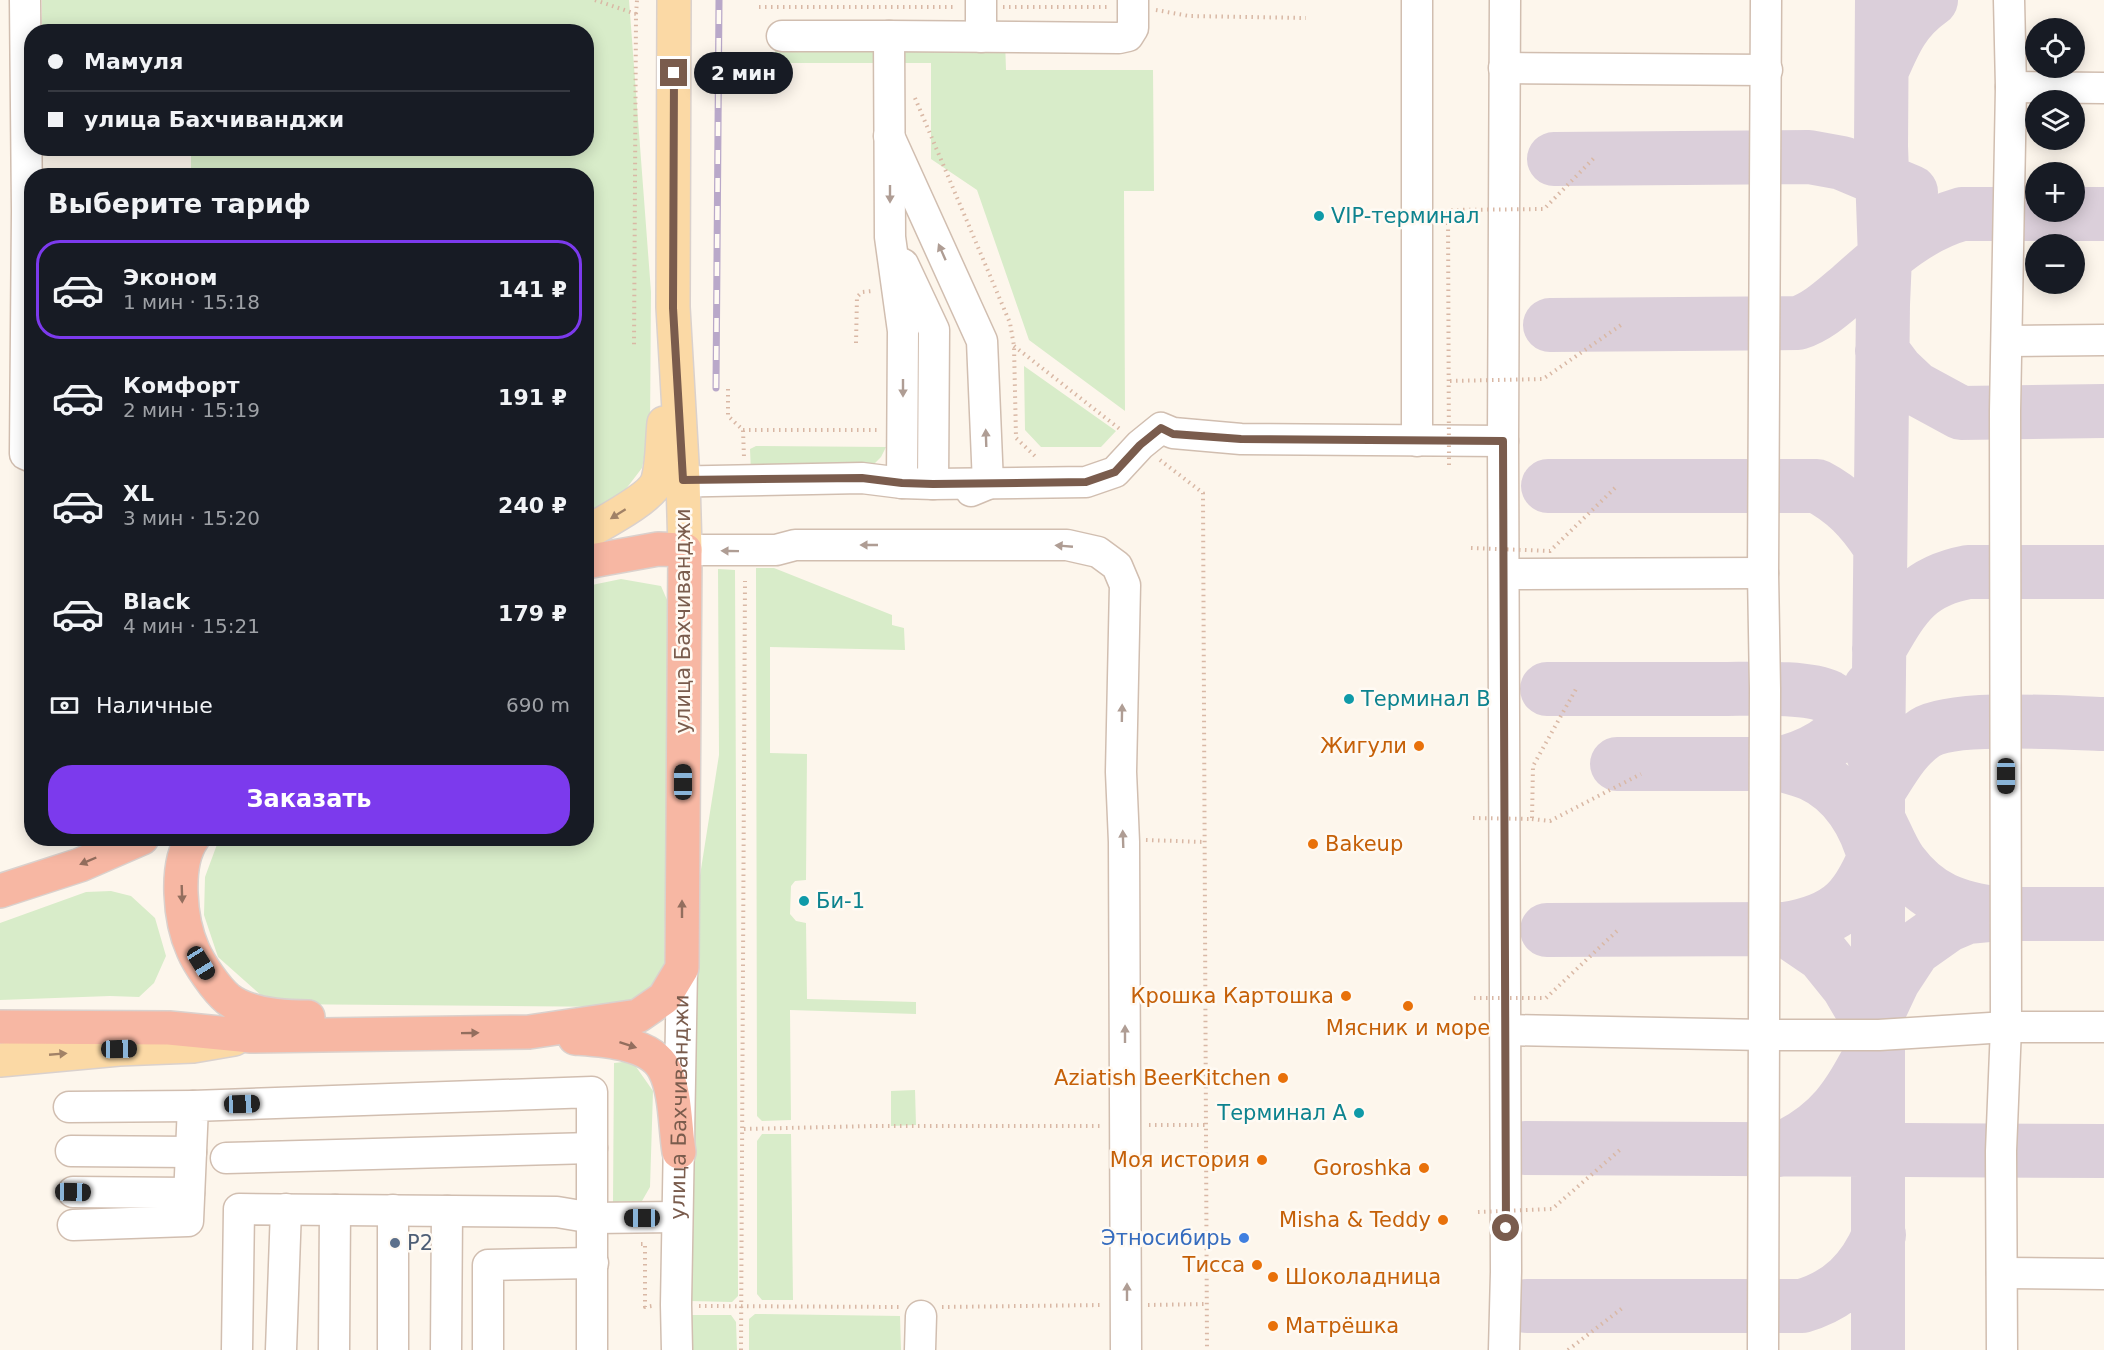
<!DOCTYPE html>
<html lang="ru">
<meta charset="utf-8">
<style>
body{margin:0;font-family:"DejaVu Sans",sans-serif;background:#20242c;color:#f1f3f6;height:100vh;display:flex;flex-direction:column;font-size:22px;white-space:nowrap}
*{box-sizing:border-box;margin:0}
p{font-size:20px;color:#9ea1a6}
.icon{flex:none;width:33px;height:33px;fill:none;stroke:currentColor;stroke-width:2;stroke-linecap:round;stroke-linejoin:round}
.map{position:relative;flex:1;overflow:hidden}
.drawer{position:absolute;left:24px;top:168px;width:570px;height:678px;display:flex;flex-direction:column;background:#171b24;border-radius:24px;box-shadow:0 3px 15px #0003}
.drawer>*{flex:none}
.banner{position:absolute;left:24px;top:24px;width:570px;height:132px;border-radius:24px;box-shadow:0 3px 15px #0003;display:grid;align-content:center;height:132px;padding:0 24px;background:#171b24}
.fabs{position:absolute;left:2025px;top:18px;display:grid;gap:12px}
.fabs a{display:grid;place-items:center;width:60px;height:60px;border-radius:50%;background:#171b24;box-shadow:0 3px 15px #0003;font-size:30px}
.end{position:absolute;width:27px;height:27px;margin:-14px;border:8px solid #7a5c4d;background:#fff;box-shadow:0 0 0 3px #fff}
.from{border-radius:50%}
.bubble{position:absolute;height:42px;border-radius:21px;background:#171b24;box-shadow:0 3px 15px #0003;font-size:20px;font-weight:700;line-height:42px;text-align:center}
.car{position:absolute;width:18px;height:36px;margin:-18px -9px;border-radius:8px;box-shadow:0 0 4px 2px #0007;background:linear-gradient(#222 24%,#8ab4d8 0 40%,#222 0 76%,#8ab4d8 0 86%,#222 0)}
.banner b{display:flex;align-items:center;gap:21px;height:57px;font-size:22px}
.banner b+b{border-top:2px solid #363941}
.banner i{width:15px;height:15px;background:#f1f3f6}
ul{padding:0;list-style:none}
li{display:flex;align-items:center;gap:18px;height:99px;margin:0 12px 9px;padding:0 12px;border:3px solid transparent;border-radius:24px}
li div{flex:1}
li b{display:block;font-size:22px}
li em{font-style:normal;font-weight:700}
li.active{border-color:#7c3aed}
li>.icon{width:54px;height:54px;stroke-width:1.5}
h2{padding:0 24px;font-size:27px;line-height:72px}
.pay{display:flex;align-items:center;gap:15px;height:66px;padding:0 24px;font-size:22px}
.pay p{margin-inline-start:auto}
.primary-button{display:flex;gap:12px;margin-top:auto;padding:12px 24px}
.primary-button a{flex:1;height:69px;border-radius:24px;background:#7c3aed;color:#fff;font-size:24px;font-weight:700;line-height:69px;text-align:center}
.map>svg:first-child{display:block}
</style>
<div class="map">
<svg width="2104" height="1350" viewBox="0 0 2104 1350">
<rect width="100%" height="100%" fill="#fdf6ec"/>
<path fill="#d8ecc9" d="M 42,0 L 629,0 L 651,292 L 650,428 L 642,468 L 619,498 L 587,513 L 586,176 L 191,175 L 191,149 L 586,148 L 586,32 L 42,31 Z
M 775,40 L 1005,40 L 1006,70 L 1153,70 L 1154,191 L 1124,191 L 1125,411 L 1029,340 L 977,190 L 931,159 L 931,63 L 775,63 Z
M 1024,366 L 1116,431 L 1101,447 L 1041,447 L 1025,430 Z
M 756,446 L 886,447 L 881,457 L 871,467 L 751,473 L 750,449 Z
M 756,568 L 774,568 L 892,615 L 892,625 L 904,628 L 905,650 L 770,647 L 770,753 L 807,754 L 806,880 L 795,881 L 791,886 L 790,914 L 796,921 L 806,923 L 807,999 L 916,1002 L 916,1014 L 790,1010 L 791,1120 L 762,1121 L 757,1116 Z
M 718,569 L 735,570 L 738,1296 L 732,1302 L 690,1301 L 696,901 L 719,755 Z
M 621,579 L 661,586 L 671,609 L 664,966 C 651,993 648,998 620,1007 L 271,1004 L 218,957 L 204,915 L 205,877 L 219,839 L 586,838 L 587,586 Z
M 111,891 L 131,896 L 155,918 L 166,956 L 154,983 L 139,997 L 110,996 L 0,1000 L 0,923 L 86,892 Z
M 632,1061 L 653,1091 L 650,1187 L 642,1201 L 613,1202 L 614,1063 Z
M 915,1090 L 916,1125 L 891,1126 L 891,1091 Z
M 762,1134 L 791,1134 L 793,1300 L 762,1300 L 757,1294 L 757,1141 Z
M 755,1314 L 900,1316 L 901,1350 L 749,1350 L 749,1319 Z
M 689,1315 L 731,1315 L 736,1322 L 737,1350 L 691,1350 Z"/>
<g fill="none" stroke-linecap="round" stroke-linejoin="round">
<path stroke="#dbcfda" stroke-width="54" d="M 1882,70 C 1895,40 1904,19 1931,0
M 1554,159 L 1809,157 L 1842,163 L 1911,192
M 1550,325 L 1798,323 C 1819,316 1834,301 1851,287 C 1885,257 1918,226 1962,214 L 2104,214
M 1882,351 L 1897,371 L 1915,388 L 1961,413 L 2104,411
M 1548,486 L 1817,486 C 1844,500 1862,519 1879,545
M 1879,649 C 1904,606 1916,582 1968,572 L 2104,572
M 1547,689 C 1606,689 1666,689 1725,689 C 1750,689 1807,686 1829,697 C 1856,712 1867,739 1878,766
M 1617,764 L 1779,764 C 1823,753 1853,731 1870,688
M 1779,764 C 1790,767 1801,770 1811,774 C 1846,790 1866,824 1875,860
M 1879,790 C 1892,770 1904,747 1925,733 C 1954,715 2065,723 2104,724
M 1879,821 C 1886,834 1892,851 1901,863 C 1928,899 1956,908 1999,914
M 1547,930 L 1785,929 C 1842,920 1859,898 1879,846
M 1879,1011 L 1893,981 L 1914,949 L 1948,925 L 1967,917 L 1999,914 L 2104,914
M 1525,1148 L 2104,1151
M 1779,1150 C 1837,1123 1850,1092 1879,1039 L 1848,986 L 1823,955 L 1785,929
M 1527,1306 L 1802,1306 C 1840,1295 1864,1271 1879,1235
M 1878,1350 L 1878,766 L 1883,304 L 1885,257 L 1881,146 L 1882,0"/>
<defs>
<g id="minor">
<path d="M 25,0 L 27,211 L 25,454 L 32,457"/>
<path d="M 1417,0 L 1417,441"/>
<path d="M 782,36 L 889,36 L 890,237 L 903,331 L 902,483"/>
<path d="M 889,36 L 1119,38 L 1128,36 L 1133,28 L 1133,0"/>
<path d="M 981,37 L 981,0"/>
<path d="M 1504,68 L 1767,70"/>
<path d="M 2011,87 L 2104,88"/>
<path d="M 889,136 L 982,341 L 988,484 L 971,491"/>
<path d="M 903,264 L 934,330 L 933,484"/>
<path d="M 2007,341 L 2104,340"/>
<path d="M 660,482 L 862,478 L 902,483 L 933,484 L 1086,482 L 1115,472 L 1140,445 L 1161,428 L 1173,433 L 1241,439 L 1503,441"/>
<path d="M 685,550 L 776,550 L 795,545 L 1067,545 L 1098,552 L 1117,566 L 1125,585 L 1121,772 L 1124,842 L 1126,1350"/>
<path d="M 1505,574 L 1763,573"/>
<path d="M 1506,1030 L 1764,1035 L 1879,1035 L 2006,1027 L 2104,1027"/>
<path d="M 69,1107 L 193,1106"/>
<path d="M 71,1151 L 191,1152"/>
<path d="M 226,1158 L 592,1148"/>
<path d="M 73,1192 L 189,1193"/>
<path d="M 73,1225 L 188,1221 L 193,1106 L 592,1092 L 592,1350"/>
<path d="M 2002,1273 L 2104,1274"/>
<path d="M 237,1350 L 239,1209 L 557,1212 L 593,1218 L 677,1217"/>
<path d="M 281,1350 L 286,1209"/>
<path d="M 334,1350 L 335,1210"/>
<path d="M 393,1350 L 393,1210"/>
<path d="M 446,1350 L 447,1211"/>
<path d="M 488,1350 L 488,1265 L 593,1263"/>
<path id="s1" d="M 677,1350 L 676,1305 L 682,968"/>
<path d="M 920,1350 L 921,1316"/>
<path d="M 1504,1350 L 1506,1272 L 1503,441 L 1505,0"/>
<path d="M 1763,1350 L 1765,689 L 1763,573 L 1766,0"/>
<path d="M 2002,1350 L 2001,1151 L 2006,1027 L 2005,411 L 2011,87 L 2009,0"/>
</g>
<path id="major" d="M 674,0 L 673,307 L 683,480 L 685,550
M 586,533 C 603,523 653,497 658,480 C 663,462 662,441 664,423
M 0,1060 L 119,1049 L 193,1046 L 234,1039"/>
<path id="highway" d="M 193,838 C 174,865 180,921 193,950 C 199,964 216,989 228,999 C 249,1015 283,1017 308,1017
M 0,891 L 80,865 L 142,838
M 0,1027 L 169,1028 L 251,1036 L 529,1032 L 638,1016 L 664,998 L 682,968 L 685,550 L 658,549 L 586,562
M 575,1038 C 602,1040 650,1042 664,1069 C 676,1091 675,1127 679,1152"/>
</defs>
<use href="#minor" stroke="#d1beb0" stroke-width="33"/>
<use href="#major" stroke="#dad1cd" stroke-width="36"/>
<use href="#highway" stroke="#dad1cd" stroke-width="36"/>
<path stroke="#d9b8a5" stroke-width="4" stroke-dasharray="1.5 4.5" stroke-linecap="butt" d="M 595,0 L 636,14 L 634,348
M 759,7 L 957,7
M 1003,7 L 1110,7
M 1156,10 L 1189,16 L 1306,18
M 636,14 L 637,0
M 915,98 L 1010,323 L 1014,346 L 1016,438 L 1037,458
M 856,343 L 857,297 L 862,292 L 872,291 L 872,293
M 1014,346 L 1121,430
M 728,389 L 728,416 L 743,430 L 744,457
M 743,430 L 879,430
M 1160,460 L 1203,493 L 1207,1350
M 1532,819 L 1550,821 L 1641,774
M 1146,840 L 1205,842
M 1149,1125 L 1205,1125
M 744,1129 L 872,1126 L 1103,1126
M 641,1244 L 645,1244 L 645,1307 L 652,1306
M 1148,1305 L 1206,1304
M 699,1306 L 901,1307
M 942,1307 L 1102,1305
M 741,1350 L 745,581
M 1568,1350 L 1625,1306"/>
<use href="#minor" stroke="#fff" stroke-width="30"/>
<use href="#major" stroke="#fbd9a5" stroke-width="33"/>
<use href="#highway" stroke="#f7b7a3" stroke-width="33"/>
<defs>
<path id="rail" d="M 716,388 L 719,0"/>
</defs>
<use href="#rail" stroke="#b9a8c9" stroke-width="7"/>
<use href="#rail" stroke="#fffaf3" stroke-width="4.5" stroke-dasharray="14" stroke-linecap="butt"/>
<path stroke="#d9b8a5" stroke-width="4" stroke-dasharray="1.5 4.5" stroke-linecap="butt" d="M 1450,381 L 1543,379 L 1621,325
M 1449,465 L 1448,210 L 1544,209 L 1594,158
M 1471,548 L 1550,551 L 1617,486
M 1473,818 L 1532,819 L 1533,766 L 1576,689
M 1474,998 L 1546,998 L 1619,929
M 1478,1212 L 1552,1209 L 1621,1149"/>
</g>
<defs><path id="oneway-solid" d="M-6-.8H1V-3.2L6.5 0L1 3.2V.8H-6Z" transform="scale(1.5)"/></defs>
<g fill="#af9d94">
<use href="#oneway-solid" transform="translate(890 194) rotate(90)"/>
<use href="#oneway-solid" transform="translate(942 252) rotate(-114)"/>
<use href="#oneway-solid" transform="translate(903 388) rotate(90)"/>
<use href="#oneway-solid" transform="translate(986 438) rotate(-92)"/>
<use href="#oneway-solid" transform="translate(869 545) rotate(180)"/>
<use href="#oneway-solid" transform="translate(1064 546) rotate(-175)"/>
<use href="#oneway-solid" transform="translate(730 551) rotate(-179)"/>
<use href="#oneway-solid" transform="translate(1122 713) rotate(-89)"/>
<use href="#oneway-solid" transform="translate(1123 839) rotate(-92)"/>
<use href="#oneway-solid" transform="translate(1125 1034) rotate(-90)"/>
<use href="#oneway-solid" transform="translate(1127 1292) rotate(-90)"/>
</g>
<g fill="#a18267">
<use href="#oneway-solid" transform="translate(618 514) rotate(148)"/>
<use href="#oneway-solid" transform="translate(58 1054) rotate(-5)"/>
</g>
<g fill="#936e5e">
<use href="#oneway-solid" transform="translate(88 861) rotate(157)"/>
<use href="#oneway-solid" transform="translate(182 894) rotate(88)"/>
<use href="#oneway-solid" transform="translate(682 909) rotate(-90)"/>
<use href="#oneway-solid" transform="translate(470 1033) rotate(-1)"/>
<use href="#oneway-solid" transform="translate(628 1045) rotate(18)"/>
</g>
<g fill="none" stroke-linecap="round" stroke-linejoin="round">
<path stroke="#7a5c4d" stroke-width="8" d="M 674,73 L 673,308 L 683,480 L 862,478 L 902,483 L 933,484 L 1086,482 L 1115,472 L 1140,445 L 1161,428 L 1173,434 L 1241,439 L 1503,441 L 1506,1228"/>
</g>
<g fill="#0f9aa8" stroke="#fffaf3" stroke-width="2">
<circle cx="1319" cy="216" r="6"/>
<circle cx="1349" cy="699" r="6"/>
<circle cx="804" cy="901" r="6"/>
<circle cx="1359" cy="1113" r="6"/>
</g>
<g fill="#e8710a" stroke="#fffaf3" stroke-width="2">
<circle cx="1419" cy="746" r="6"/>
<circle cx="1313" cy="844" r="6"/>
<circle cx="1346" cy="996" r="6"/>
<circle cx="1408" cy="1006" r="6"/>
<circle cx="1283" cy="1078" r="6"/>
<circle cx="1262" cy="1160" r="6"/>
<circle cx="1424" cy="1168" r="6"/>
<circle cx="1443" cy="1220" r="6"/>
<circle cx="1257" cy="1265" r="6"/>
<circle cx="1273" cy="1277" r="6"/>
<circle cx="1273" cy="1326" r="6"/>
</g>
<circle fill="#3f7fe0" stroke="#fffaf3" stroke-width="2" cx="1244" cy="1238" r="6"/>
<circle fill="#5c6f8a" stroke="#fffaf3" stroke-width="2" cx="395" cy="1243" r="6"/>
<g text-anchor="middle" stroke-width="5" stroke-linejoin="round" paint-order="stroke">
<g font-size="21" fill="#0d838f" stroke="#fffaf3" text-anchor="start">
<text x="1331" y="223">VIP-терминал</text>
<text x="1361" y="706">Терминал B</text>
<text x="816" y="908">Би-1</text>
<text x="1347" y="1120" text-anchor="end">Терминал А</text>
</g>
<g font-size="21" fill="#7a5c4d" stroke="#fffaf3">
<text transform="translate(683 621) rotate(-90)" y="7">улица Бахчиванджи</text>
<text dy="7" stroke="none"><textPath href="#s1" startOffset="243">улица Бахчиванджи</textPath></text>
</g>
<g font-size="21" fill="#c56008" stroke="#fffaf3" text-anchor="end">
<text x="1407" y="753">Жигули</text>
<text x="1325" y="851" text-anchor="start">Bakeup</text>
<text x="1334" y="1003">Крошка Картошка</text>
<text x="1408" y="1035" text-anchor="middle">Мясник и море</text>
<text x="1271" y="1085">Aziatish BeerKitchen</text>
<text x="1250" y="1167">Моя история</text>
<text x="1412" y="1175">Goroshka</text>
<text x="1431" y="1227">Misha &amp; Teddy</text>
<text x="1245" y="1272">Тисса</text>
<text x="1285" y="1284" text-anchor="start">Шоколадница</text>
<text x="1285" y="1333" text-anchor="start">Матрёшка</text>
</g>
<g font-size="21" fill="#366cbe" stroke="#fffaf3" text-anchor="end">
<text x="1232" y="1245">Этносибирь</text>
</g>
<g font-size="21" fill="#4e5e75" stroke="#fffaf3" text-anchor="start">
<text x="407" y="1250">P2</text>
</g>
</g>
</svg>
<div class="fabs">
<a><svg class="icon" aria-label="locate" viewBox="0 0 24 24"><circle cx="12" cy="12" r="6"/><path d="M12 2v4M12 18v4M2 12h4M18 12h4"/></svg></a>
<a><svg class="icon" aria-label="layers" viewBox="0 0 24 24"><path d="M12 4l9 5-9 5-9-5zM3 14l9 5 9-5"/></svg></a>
<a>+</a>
<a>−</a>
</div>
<i class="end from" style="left:1506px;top:1228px"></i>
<i class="end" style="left:674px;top:73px"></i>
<div class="bubble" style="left:694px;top:52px;width:99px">2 мин</div>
<i class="car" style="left:2006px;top:776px;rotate:180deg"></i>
<i class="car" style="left:683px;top:782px;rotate:0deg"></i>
<i class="car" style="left:201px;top:963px;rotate:148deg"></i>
<i class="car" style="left:119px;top:1049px;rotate:89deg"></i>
<i class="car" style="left:242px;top:1104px;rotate:88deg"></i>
<i class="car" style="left:73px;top:1192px;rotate:91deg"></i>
<i class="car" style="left:642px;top:1218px;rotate:270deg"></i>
<div class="banner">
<b><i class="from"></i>Мамуля</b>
<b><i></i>улица Бахчиванджи</b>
</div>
<section class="drawer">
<h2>Выберите тариф</h2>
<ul>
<li class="active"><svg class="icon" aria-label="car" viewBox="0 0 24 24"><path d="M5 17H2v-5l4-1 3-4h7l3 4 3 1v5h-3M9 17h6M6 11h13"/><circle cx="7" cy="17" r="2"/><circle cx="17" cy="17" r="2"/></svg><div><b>Эконом</b><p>1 мин · 15:18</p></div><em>141 ₽</em></li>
<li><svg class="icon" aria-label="car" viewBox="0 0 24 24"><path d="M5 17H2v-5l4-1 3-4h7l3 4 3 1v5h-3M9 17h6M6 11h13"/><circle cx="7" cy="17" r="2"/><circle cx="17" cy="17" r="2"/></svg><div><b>Комфорт</b><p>2 мин · 15:19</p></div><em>191 ₽</em></li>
<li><svg class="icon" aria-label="car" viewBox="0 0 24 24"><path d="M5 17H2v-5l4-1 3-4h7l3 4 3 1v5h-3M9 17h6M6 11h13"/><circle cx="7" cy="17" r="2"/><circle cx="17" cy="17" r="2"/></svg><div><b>XL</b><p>3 мин · 15:20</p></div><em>240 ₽</em></li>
<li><svg class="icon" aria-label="car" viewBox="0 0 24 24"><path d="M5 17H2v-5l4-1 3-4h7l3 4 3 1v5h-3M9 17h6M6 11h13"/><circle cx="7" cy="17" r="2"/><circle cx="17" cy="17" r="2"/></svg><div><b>Black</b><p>4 мин · 15:21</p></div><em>179 ₽</em></li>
</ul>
<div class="pay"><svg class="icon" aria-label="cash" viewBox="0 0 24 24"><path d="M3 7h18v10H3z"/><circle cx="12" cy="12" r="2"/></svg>Наличные<p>690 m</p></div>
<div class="primary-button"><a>Заказать</a></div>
</section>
</div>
